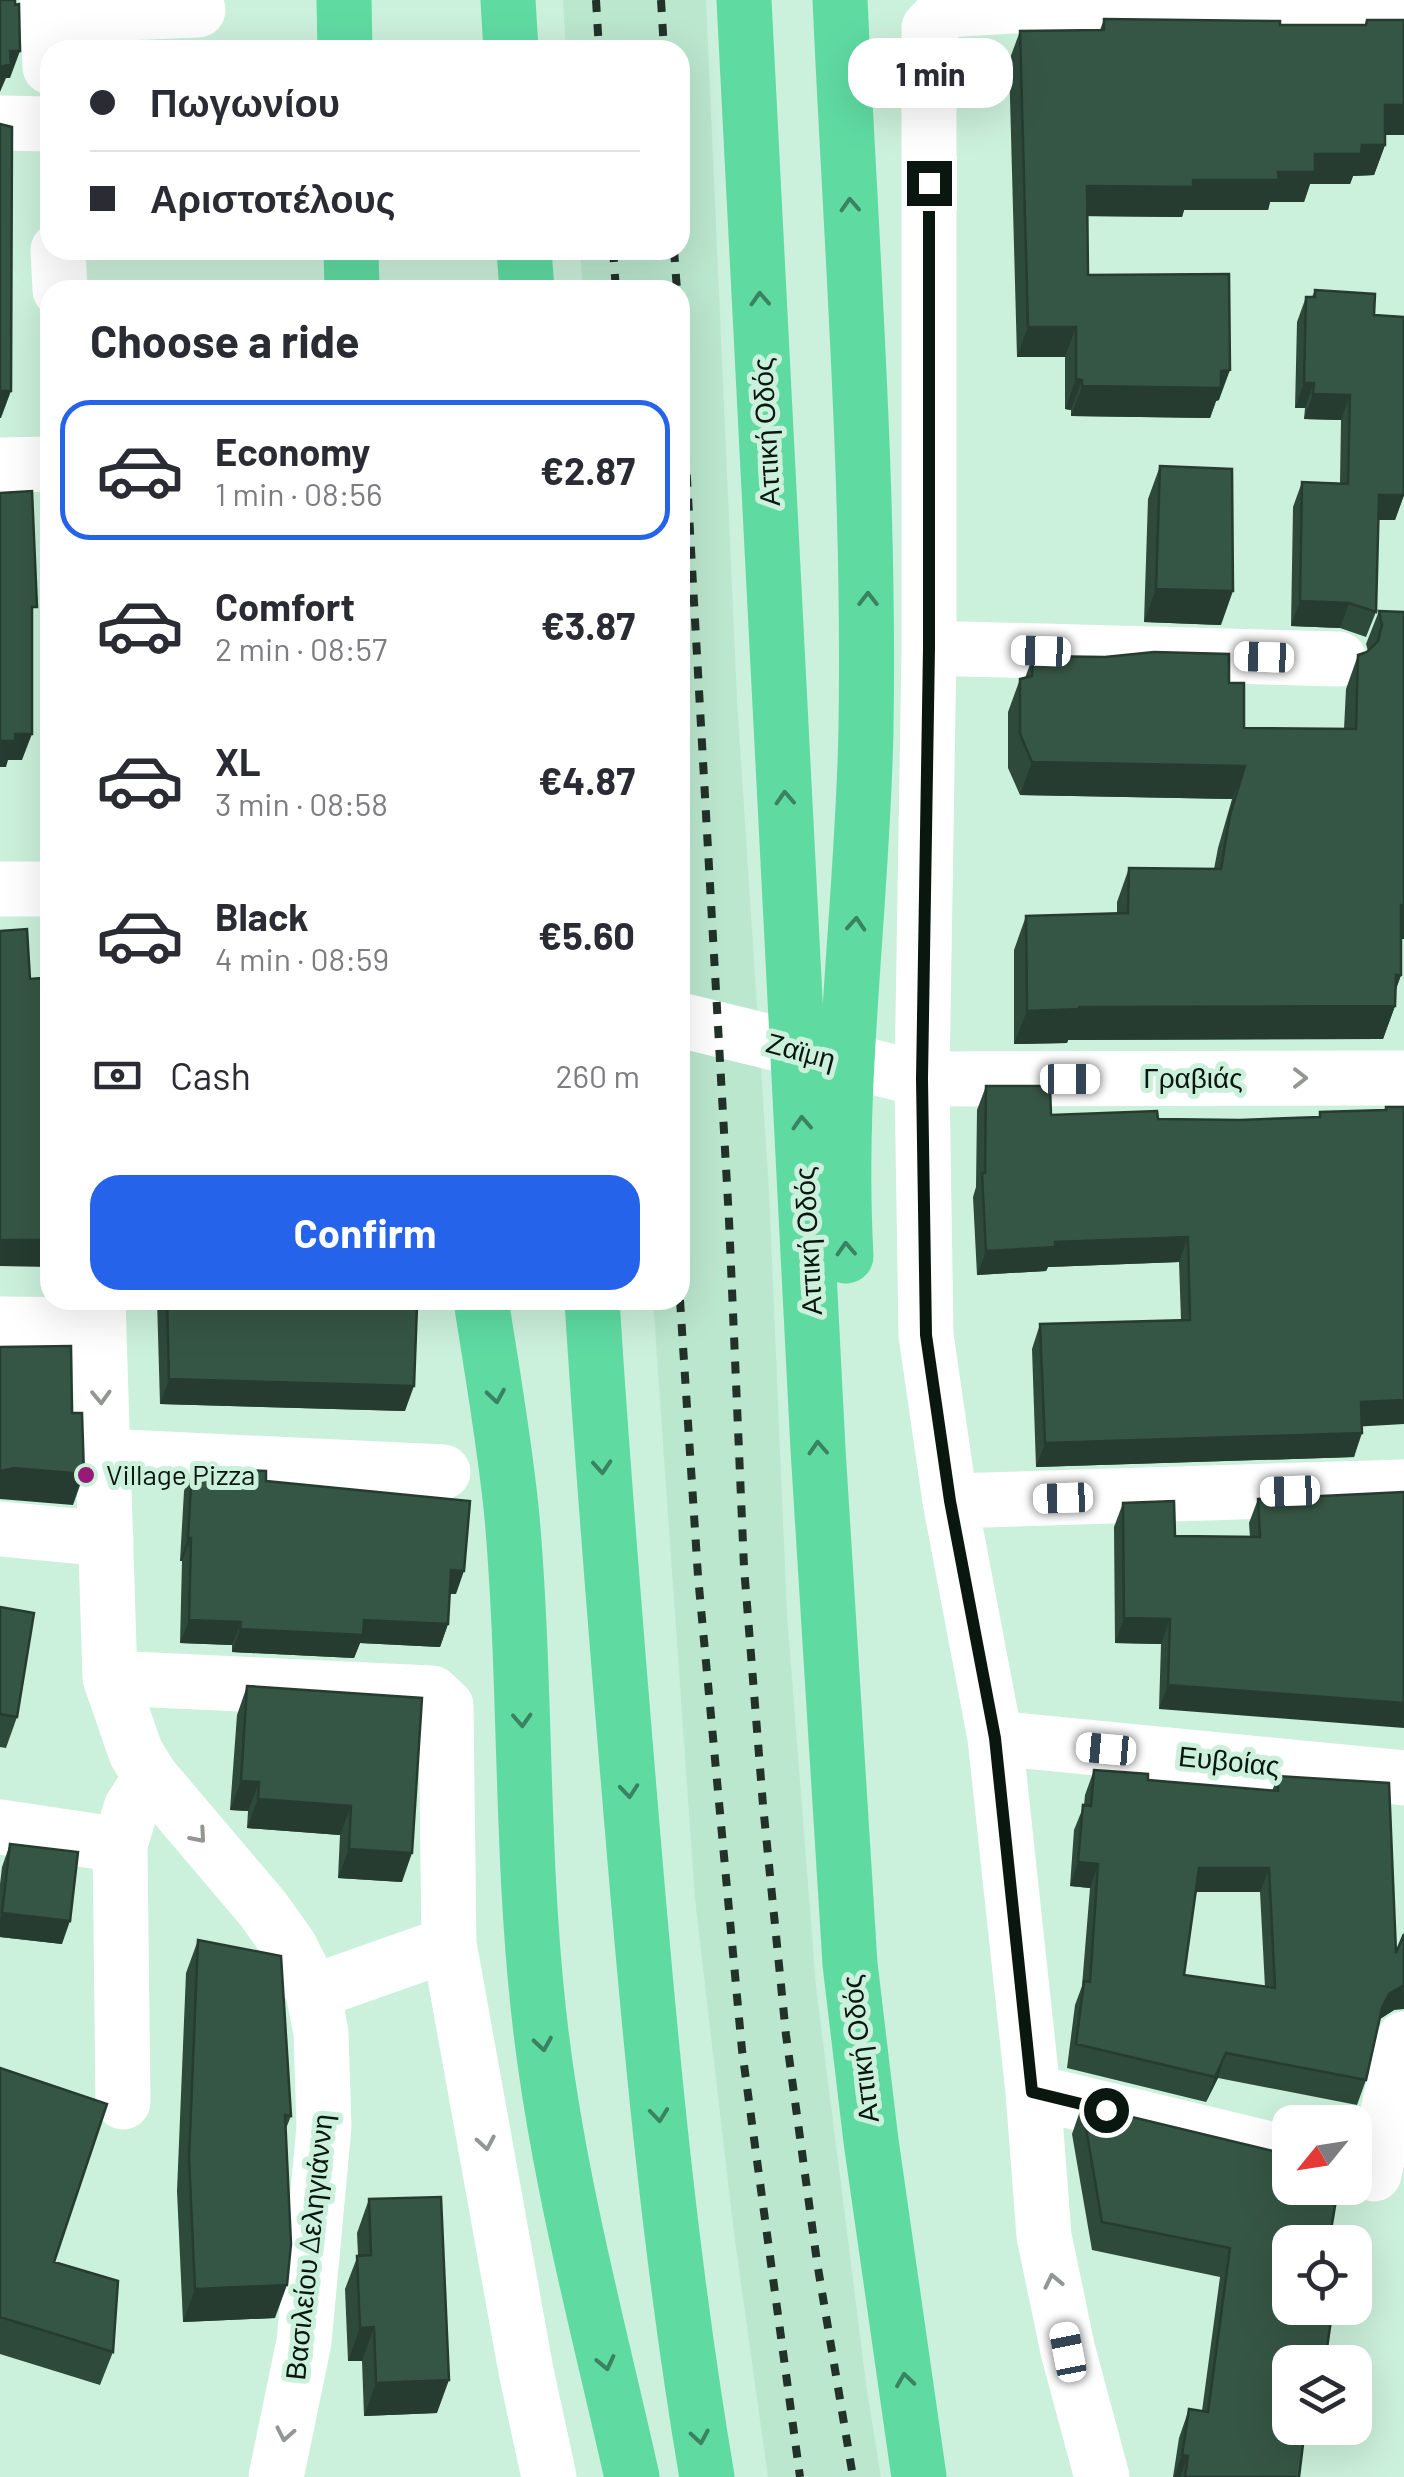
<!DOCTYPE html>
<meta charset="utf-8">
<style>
body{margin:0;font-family:Barlow,sans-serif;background:#f2f2f3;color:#2b2b33;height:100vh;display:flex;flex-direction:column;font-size:38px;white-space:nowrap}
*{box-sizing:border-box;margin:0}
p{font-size:32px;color:#7c7c81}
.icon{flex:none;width:55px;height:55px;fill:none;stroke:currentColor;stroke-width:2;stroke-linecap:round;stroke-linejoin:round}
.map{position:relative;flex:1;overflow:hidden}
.drawer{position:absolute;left:40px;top:280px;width:650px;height:1030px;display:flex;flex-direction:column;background:#fff;border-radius:30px;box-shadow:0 10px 40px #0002}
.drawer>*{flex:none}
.banner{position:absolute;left:40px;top:40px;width:650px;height:220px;border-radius:30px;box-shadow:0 10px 40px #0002;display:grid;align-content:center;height:220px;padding:0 50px;background:#fff}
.needle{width:65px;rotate:240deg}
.fabs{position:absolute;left:1272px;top:2105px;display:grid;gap:20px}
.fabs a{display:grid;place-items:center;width:100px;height:100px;border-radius:20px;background:#fff;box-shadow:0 10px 40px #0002;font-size:50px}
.end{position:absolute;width:45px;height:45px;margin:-22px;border:12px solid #0a1710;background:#fff;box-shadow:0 0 0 5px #fff}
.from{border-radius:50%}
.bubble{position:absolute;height:70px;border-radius:30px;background:#fff;box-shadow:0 10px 40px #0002;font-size:32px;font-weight:700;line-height:70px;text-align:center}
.car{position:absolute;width:30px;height:60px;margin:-30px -15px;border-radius:12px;box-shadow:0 0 8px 2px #0007;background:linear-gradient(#fff 24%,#345 0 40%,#fff 0 76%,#345 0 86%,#fff 0)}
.banner b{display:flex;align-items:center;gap:35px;height:95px;font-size:38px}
.banner b+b{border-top:2px solid #e1e1e2}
.banner i{width:25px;height:25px;background:#2b2b33}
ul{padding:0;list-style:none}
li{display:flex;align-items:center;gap:30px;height:140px;margin:0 20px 15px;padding:0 30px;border:5px solid transparent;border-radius:30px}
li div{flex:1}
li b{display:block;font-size:38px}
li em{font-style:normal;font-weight:700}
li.on{border-color:#2563eb}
li>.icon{width:90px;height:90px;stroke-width:1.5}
h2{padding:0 50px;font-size:45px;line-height:120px}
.pay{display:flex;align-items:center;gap:25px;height:110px;padding:0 50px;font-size:38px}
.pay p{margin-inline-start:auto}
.cta{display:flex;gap:20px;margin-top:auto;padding:20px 50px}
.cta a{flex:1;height:115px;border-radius:30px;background:#2563eb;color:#fff;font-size:40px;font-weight:700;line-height:115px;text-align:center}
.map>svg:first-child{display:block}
</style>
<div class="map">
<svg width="1404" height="2477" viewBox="0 0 1404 2477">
<rect width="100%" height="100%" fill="#cbf0db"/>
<path fill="#bbe7ce" d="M 563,0 L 706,0 L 737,700 L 769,1191 L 787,1615 L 816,1987 L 867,2391 L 881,2477 L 768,2477 L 734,2233 L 695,1899 L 653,1300 L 680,1300 L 680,290 L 583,290 L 580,250 L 680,250 L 680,50 L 566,50 Z"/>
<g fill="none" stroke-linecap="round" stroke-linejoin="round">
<path stroke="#fff" stroke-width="55" d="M 47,0 L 50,67
M 48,16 L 198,10
M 0,123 L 50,124
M 58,250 L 60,290
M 0,465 L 50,464
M 929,648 L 1339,659
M 0,889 L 50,889
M 680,1020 L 922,1079 L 1404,1078
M 98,1300 L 110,1678 L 136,1753 L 151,1777 L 263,1909 L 290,1947 L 313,1992 L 321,2032 L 324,2127 L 304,2342 L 276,2477
M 0,1324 L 99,1325
M 103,1456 L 443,1472
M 950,1501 L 1404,1487
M 0,1529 L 106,1539
M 110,1678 L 432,1693 L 446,1706 L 449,1944 L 526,2371 L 549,2477
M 995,1738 L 1404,1778
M 0,1827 L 120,1845
M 313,1992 L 449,1944
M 1033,2092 L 1290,2154
M 123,2102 L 120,1845 L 131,1808 L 151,1777
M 1374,2174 L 1404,2039
M 1102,2477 L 1068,2351 L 1044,2236 L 1033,2092 L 995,1738 L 950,1501 L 926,1335 L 922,1079 L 929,648 L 929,28 L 946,10 L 1064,3 L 1404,1"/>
<path stroke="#5fdba2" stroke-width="55" d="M 344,0 L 345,50
M 508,0 L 511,50
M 744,0 L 818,1449 L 850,1964 L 871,2141 L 919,2477
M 840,0 C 851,242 870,485 866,727 C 863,903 836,1080 846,1256
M 351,250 L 352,290
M 524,250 L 527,290
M 481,1300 C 492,1372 505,1444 512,1517 C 527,1688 520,1861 541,2032 C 559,2182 599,2330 632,2477
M 592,1300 C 603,1479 618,1658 633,1837 C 651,2051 671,2265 707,2477"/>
<path stroke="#223229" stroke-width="8" stroke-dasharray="12 12" stroke-linecap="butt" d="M 596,0 L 599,50
M 661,0 L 664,50
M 613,250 L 616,290
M 674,250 L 677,290
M 680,355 L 729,1220 L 744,1567 L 763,1805 L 786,2035 L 817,2262 L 853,2477
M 680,1300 L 698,1576 L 742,2050 L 800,2477"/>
</g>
<path fill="#2e4a3b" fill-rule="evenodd" d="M 1104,19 L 1280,25 L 1365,25 L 1367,20 L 1385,135 L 1385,145 L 1374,175 L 1353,176 L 1350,184 L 1310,184 L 1304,202 L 1270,202 L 1268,210 L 1184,210 L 1182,217 L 1087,216 L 1088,275 L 1219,400 L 1216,401 L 1210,418 L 1071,416 L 1071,410 L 1065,409 L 1065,357 L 1017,357 L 1009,61 L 1020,31 L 1100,30 Z
M 1315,290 L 1374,315 L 1404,495 L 1395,520 L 1378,520 L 1376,612 L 1366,637 L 1340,628 L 1291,626 L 1293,507 L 1302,482 L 1340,483 L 1341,420 L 1304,419 L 1305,408 L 1295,408 L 1297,322 L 1306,297 L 1312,297 Z
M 1160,466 L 1221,625 L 1144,622 L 1148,499 Z
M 1379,611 L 1404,612 L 1404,939 L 1401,939 L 1401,975 L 1396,989 L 1395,1006 L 1383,1039 L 1068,1040 L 1067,1043 L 1014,1044 L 1014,950 L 1026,916 L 1117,913 L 1117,902 L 1129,868 L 1214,869 L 1218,848 L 1232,799 L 1020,795 L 1008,768 L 1008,712 L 1020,679 L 1025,678 L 1033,656 L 1229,683 L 1244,728 L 1344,729 L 1346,689 L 1358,655 L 1368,651 L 1366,644 Z
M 986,1086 L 1051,1115 L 1158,1119 L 1240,1120 L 1319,1117 L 1320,1112 L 1384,1110 L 1386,1107 L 1362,1426 L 1354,1457 L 1036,1467 L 1032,1349 L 1040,1324 L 1181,1320 L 1179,1262 L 1048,1267 L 1046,1271 L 977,1275 L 973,1197 L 976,1187 L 977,1110 Z
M 157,1300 L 300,1300 L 405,1411 L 160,1404 Z
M 192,1468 L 266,1481 L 456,1594 L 449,1594 L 448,1624 L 440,1647 L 360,1643 L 354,1658 L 232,1652 L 232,1645 L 180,1643 L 182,1561 L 180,1561 L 184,1491 Z
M 1404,1492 L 1159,1709 L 1161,1644 L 1115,1643 L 1114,1527 L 1123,1503 L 1175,1536 L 1250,1537 L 1249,1523 L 1258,1499 Z
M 0,1607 L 17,1717 L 6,1748 L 0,1747 Z
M 247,1686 L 422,1698 L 402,1882 L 338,1878 L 340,1835 L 247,1828 L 248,1811 L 230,1810 L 237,1715 Z
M 1094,1770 L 1148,1780 L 1272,1791 L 1278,1776 L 1394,2010 L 1380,2019 L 1366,2080 L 1357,2105 L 1218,2078 L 1206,2102 L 1067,2068 L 1075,2005 L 1082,1986 L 1090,1888 L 1070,1886 L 1074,1830 L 1084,1805 L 1085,1795 ZM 1196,1892 L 1260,1892 L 1265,1987 L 1184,1975 Z
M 10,1844 L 62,1944 L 0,1937 L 0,1884 L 2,1867 Z
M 198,1940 L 291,2116 L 285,2131 L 275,2318 L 183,2322 L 177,2191 L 186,1973 Z
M 0,2068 L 54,2262 L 113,2352 L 100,2385 L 0,2354 Z
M 1082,2105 L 1290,2242 L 1304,2440 L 1299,2477 L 1173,2477 L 1179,2438 L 1189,2409 L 1202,2411 L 1220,2277 L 1092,2250 L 1072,2134 Z
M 369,2199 L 437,2413 L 364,2416 L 362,2361 L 348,2361 L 345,2289 L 358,2255 L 357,2233 Z"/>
<path fill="#263c30" d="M 10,51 L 20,51 L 10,78 L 6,78 L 0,92 L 0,67 Z
M 1385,105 L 1404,105 L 1404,135 L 1374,135 Z
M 1362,145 L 1385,145 L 1374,175 L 1353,176 L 1350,184 L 1310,184 L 1304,202 L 1270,202 L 1268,210 L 1184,210 L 1182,217 L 1076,216 L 1087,186 L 1193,180 L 1278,172 L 1315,154 Z
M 122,250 L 183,250 L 181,257 L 118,259 Z
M 1028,327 L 1076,327 L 1065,357 L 1017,357 Z
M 1230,370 L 1219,400 L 1216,401 L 1210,418 L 1071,416 L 1082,386 Z
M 1076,379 L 1082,380 L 1071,410 L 1065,409 Z
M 1304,383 L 1314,383 L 1305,408 L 1295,408 Z
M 0,391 L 11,391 L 1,418 L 0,418 Z
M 1313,394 L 1350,395 L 1341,420 L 1304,419 Z
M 1379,495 L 1404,495 L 1395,520 L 1370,520 Z
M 1156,589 L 1233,591 L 1221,625 L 1144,622 Z
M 1300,601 L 1349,603 L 1340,628 L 1291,626 Z
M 15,734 L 32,734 L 22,760 L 8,760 L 6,767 L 0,767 L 0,741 Z
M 1032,762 L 1245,766 L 1232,799 L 1020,795 Z
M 1401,905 L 1404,906 L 1404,939 L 1388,939 Z
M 1396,975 L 1401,975 L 1390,1006 L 1395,1006 L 1383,1039 L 1068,1040 L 1067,1043 L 1014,1044 L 1027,1011 Z
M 1188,1237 L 1179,1262 L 1048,1267 L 1046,1271 L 977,1275 L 986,1251 L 1055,1242 Z
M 0,1240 L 50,1240 L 49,1267 L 0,1266 Z
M 169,1379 L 414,1386 L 405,1411 L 160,1404 Z
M 1404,1400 L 1404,1424 L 1352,1427 L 1361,1402 Z
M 1362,1433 L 1354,1457 L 1036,1467 L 1045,1443 Z
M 14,1468 L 84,1474 L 73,1505 L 0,1499 L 0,1471 Z
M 188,1538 L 191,1538 L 182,1561 L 180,1561 Z
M 451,1570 L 464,1571 L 456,1594 L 442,1593 Z
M 1124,1618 L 1170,1619 L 1161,1644 L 1115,1643 Z
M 189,1620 L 241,1622 L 232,1645 L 180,1643 Z
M 364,1620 L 448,1624 L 440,1647 L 360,1643 L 354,1658 L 232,1652 L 240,1629 Z
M 1168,1685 L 1404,1703 L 1404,1728 L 1159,1709 Z
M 241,1781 L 259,1782 L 248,1811 L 230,1810 Z
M 258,1799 L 351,1806 L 340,1835 L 247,1828 Z
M 349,1849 L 412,1853 L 402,1882 L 338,1878 Z
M 1078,1862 L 1098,1864 L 1090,1888 L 1070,1886 Z
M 1199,1868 L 1269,1868 L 1260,1892 L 1190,1892 Z
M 2,1913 L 70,1921 L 62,1944 L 0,1937 L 0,1920 Z
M 1404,1985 L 1404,2009 L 1394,2010 L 1380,2019 L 1382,2008 L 1389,1994 Z
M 1226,2053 L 1218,2078 L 1206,2102 L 1215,2077 Z
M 287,2285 L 275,2318 L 183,2322 L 195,2289 Z
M 374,2327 L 362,2361 L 348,2361 L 360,2328 Z
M 449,2380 L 437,2413 L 364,2416 L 376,2383 Z
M 1182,2455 L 1188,2456 L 1180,2477 L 1174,2477 Z"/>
<path fill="#365645" stroke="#263c30" stroke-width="2.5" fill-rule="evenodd" d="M 0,0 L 15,0 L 15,5 L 19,4 L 20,51 L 10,51 L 11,64 L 0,67 Z
M 1104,19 L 1280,21 L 1280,25 L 1366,25 L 1367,20 L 1404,20 L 1404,105 L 1385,105 L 1385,145 L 1362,145 L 1361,154 L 1315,154 L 1315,172 L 1278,172 L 1279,180 L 1193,180 L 1193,187 L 1087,186 L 1088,275 L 1229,274 L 1230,370 L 1221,371 L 1221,388 L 1082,386 L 1082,380 L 1076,379 L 1076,327 L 1028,327 L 1020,31 L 1104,30 Z
M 0,124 L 12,127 L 11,391 L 0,391 Z
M 1315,290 L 1375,294 L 1374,315 L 1404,317 L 1404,495 L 1379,495 L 1376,612 L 1349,603 L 1300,601 L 1302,482 L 1348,484 L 1350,395 L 1313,394 L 1314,383 L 1304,383 L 1306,297 L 1315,297 Z
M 1160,466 L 1232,469 L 1233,591 L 1156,589 Z
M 32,491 L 37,607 L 32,607 L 32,734 L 15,734 L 15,741 L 0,741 L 0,493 Z
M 1379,611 L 1404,612 L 1404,906 L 1401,905 L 1401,975 L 1396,975 L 1395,1006 L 1079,1007 L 1079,1009 L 1027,1011 L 1026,916 L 1128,913 L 1129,868 L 1221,869 L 1230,815 L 1245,766 L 1032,762 L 1020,734 L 1020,679 L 1032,676 L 1033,656 L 1105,657 L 1154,652 L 1229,654 L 1229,683 L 1244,683 L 1244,728 L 1356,729 L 1358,655 L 1367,652 L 1378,641 L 1382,625 Z
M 27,929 L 30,979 L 41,978 L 44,1048 L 50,1048 L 50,1240 L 0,1240 L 0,931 Z
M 986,1086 L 1050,1086 L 1051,1115 L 1157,1111 L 1158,1119 L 1240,1120 L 1320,1117 L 1320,1112 L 1386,1110 L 1386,1107 L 1404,1107 L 1404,1400 L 1361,1402 L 1362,1433 L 1045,1443 L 1040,1324 L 1190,1320 L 1188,1237 L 1055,1242 L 1055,1247 L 986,1251 L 982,1173 L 985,1173 Z
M 167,1300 L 300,1300 L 300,1301 L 417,1306 L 414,1386 L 169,1379 Z
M 71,1346 L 72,1413 L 82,1413 L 84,1474 L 14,1468 L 0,1471 L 0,1347 Z
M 192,1468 L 266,1471 L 266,1481 L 470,1501 L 464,1571 L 451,1570 L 448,1624 L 364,1620 L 363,1635 L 240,1629 L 241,1622 L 189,1620 L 191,1538 L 188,1538 Z
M 1404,1492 L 1404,1703 L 1168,1685 L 1170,1619 L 1124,1618 L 1123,1503 L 1174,1501 L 1175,1536 L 1260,1537 L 1258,1499 Z
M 0,1607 L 34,1613 L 17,1717 L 0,1714 Z
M 247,1686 L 422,1698 L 412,1853 L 349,1849 L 351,1806 L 258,1799 L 259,1782 L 241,1781 Z
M 1094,1770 L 1148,1774 L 1148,1780 L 1278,1791 L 1278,1776 L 1389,1783 L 1396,1953 L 1404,1934 L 1404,1985 L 1389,1994 L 1382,2008 L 1366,2080 L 1226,2053 L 1215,2077 L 1076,2044 L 1084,1981 L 1090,1982 L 1098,1864 L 1078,1862 L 1083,1805 L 1091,1806 ZM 1199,1868 L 1269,1868 L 1275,1988 L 1184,1975 Z
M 10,1844 L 78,1852 L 70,1921 L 2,1913 Z
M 198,1940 L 281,1956 L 291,2116 L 285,2115 L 291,2244 L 287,2285 L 195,2289 L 189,2158 Z
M 0,2068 L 107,2104 L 54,2262 L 118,2281 L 113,2352 L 0,2317 Z
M 1082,2105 L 1290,2155 L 1290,2188 L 1338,2188 L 1329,2242 L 1290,2242 L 1290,2308 L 1319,2308 L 1318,2318 L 1331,2320 L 1325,2362 L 1290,2362 L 1290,2428 L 1305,2428 L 1299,2477 L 1185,2477 L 1188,2456 L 1182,2455 L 1189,2409 L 1208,2412 L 1230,2248 L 1102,2222 Z
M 441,2197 L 449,2380 L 376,2383 L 374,2327 L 360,2328 L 357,2256 L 371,2255 L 369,2199 Z"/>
<defs><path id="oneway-chevron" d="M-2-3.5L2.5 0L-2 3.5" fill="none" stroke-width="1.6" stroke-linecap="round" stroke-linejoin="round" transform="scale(2.5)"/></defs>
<g stroke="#398360">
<use href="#oneway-chevron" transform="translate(850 205) rotate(-93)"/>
<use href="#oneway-chevron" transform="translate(760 299) rotate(-93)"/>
<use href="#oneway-chevron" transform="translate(868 599) rotate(-90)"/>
<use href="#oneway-chevron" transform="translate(785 798) rotate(-93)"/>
<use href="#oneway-chevron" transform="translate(856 924) rotate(-86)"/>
<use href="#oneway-chevron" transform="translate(802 1123) rotate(-93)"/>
<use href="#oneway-chevron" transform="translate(846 1249) rotate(-93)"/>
<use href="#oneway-chevron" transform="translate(496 1396) rotate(81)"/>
<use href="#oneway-chevron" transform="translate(818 1448) rotate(-93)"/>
<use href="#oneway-chevron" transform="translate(602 1467) rotate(86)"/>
<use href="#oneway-chevron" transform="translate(522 1720) rotate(87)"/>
<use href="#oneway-chevron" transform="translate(629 1791) rotate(85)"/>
<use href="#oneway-chevron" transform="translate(543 2044) rotate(81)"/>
<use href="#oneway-chevron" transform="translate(659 2115) rotate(84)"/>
<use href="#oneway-chevron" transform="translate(606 2363) rotate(77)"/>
<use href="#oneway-chevron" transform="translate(905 2380) rotate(-98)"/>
<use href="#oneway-chevron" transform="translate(700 2437) rotate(80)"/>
</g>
<g stroke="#919793">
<use href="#oneway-chevron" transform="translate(1300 1078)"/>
<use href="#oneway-chevron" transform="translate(101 1397) rotate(88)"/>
<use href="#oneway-chevron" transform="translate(199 1836) rotate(49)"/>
<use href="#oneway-chevron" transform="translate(486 2143) rotate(80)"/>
<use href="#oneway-chevron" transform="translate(1053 2281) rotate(-102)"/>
<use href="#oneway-chevron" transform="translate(285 2434) rotate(101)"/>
</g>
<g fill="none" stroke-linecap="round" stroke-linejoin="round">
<path stroke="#0a1710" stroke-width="12" d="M 929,183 L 929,648 L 922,1079 L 926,1335 L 950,1501 L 995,1738 L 1032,2092 L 1106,2110"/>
</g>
<circle fill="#951b76" stroke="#cbf0db" stroke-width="4" cx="86" cy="1475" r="10"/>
<g text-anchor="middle" stroke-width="10" stroke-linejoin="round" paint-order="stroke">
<g font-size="28" fill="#0a1710" stroke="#cbf0db">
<text transform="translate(766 432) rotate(-93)" y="10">Αττική Οδός</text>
<text transform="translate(801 1051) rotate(15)" y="10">Ζαϊμη</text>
<text x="1193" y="1088">Γραβιάς</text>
<text transform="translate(808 1241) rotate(-93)" y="10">Αττική Οδός</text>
<text transform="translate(1229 1761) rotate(6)" y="10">Ευβοίας</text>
<text transform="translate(860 2049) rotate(-97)" y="10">Αττική Οδός</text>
<text transform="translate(309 2247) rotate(-84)" y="10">Βασιλείου Δεληγιάννη</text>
</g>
<g font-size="28" fill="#0a1710" stroke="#cbf0db" text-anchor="start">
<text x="106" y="1485">Village Pizza</text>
</g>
</g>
</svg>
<div class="fabs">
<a><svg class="needle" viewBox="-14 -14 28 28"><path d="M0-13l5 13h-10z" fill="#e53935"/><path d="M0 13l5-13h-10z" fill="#7c7c81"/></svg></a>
<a><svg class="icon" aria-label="locate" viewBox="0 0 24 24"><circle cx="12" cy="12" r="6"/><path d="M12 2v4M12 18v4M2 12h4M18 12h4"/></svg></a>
<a><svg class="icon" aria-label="layers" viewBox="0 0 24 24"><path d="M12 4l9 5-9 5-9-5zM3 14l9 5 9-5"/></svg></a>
</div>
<i class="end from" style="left:1106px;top:2110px"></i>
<i class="end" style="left:929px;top:183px"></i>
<div class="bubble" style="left:848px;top:38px;width:165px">1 min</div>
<i class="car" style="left:1041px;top:651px;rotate:272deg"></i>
<i class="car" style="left:1264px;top:657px;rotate:272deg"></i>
<i class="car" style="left:1070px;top:1079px;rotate:90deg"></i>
<i class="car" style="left:1290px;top:1491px;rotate:268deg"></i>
<i class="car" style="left:1063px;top:1498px;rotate:268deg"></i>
<i class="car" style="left:1106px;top:1749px;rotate:275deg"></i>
<i class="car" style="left:1068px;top:2352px;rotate:349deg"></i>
<div class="banner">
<b><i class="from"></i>Πωγωνίου</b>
<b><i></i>Αριστοτέλους</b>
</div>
<section class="drawer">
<h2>Choose a ride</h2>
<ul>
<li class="on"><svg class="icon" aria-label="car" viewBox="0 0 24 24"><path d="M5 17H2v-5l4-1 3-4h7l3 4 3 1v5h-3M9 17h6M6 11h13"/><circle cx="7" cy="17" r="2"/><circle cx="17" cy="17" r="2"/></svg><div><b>Economy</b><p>1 min · 08:56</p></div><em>€2.87</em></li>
<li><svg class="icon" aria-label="car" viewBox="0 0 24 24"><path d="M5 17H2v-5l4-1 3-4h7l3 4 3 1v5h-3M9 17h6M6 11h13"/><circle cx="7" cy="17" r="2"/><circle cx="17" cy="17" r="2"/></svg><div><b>Comfort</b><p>2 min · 08:57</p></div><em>€3.87</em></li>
<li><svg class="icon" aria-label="car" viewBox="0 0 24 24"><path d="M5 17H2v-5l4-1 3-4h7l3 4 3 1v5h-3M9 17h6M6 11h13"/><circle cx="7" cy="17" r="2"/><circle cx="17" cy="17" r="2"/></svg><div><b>XL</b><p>3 min · 08:58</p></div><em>€4.87</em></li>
<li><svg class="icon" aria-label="car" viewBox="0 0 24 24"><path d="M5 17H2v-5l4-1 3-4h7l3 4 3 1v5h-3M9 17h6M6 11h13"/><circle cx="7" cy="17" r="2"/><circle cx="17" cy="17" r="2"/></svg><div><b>Black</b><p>4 min · 08:59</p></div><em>€5.60</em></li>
</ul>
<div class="pay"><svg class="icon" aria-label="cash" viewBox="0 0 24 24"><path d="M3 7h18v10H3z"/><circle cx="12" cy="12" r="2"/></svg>Cash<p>260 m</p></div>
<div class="cta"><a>Confirm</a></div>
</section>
</div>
